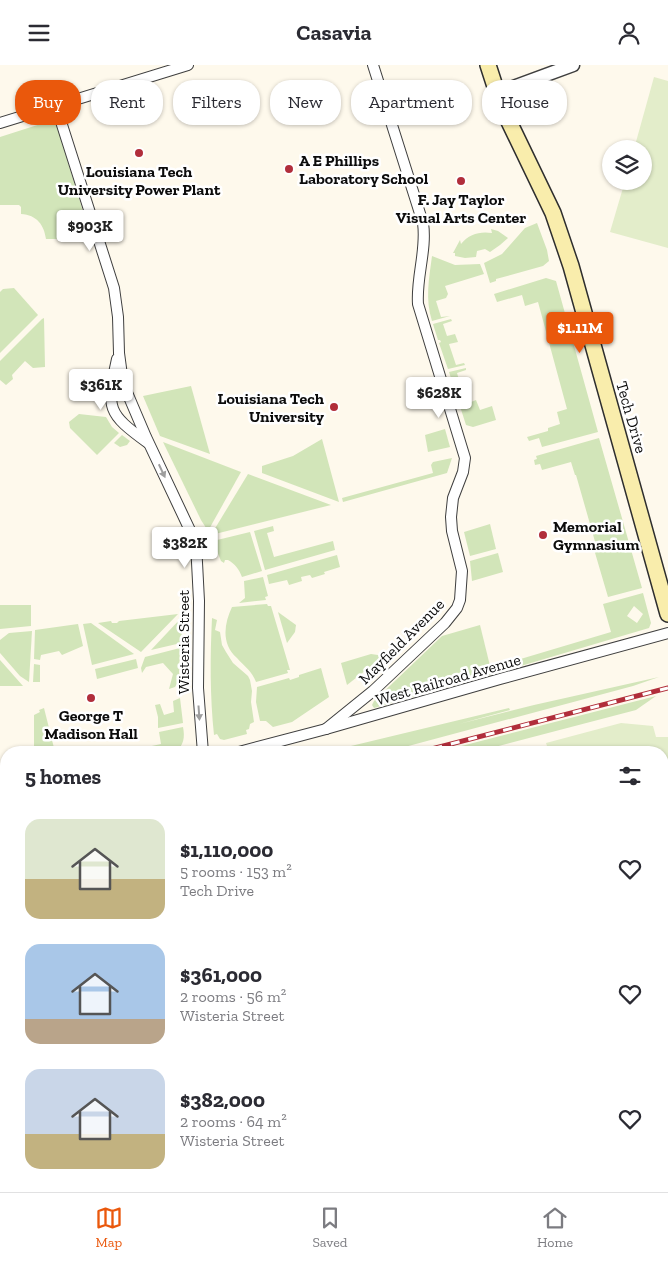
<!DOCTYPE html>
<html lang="en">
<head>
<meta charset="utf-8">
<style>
	body { margin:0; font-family:"Zilla Slab",serif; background:#f7f7f7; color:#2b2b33; height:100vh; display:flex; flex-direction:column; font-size:19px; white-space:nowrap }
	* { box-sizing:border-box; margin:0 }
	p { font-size:16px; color:#7c7c81 }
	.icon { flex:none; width:28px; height:28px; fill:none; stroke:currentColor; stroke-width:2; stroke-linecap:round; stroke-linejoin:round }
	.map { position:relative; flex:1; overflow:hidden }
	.side { position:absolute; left:0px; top:681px; width:669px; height:446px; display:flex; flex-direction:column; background:#fff; border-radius:20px 20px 0 0; box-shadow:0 1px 4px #0004 }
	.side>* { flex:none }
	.banner { position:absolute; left:15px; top:15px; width:639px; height:45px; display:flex; gap:10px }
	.buttons { position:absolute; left:602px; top:75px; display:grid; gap:10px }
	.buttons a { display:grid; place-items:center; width:50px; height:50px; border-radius:50%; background:#fff; box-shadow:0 1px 4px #0004; font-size:25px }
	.price { position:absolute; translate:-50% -42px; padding:0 11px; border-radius:5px; background:#fff; color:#222; font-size:16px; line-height:32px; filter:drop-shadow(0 1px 2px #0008) }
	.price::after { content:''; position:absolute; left:50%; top:30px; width:15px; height:11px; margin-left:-8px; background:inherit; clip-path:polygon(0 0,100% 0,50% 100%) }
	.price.current { background:#ea580c; color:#fff }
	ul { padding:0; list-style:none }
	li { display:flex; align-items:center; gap:15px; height:125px; padding:0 25px }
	li span { display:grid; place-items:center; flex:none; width:140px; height:100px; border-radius:15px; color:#555 }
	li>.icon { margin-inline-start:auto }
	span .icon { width:60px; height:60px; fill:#fffc; stroke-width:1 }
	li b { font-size:21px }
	h2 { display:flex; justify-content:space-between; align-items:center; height:60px; padding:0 25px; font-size:21px }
	.pill { padding:0 18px; border-radius:20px; background:#fff; box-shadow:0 1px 4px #0004; font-size:18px; line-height:45px }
	.pill.current { background:#ea580c; color:#fff }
	header { display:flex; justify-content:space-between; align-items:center; height:65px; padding:0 25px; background:#fff; font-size:22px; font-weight:700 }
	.menu { display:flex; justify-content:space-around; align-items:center; height:70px; border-top:1px solid #e1e1e2; background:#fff; font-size:14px; color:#7c7c81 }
	.menu a { display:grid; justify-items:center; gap:2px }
	.menu .current { color:#ea580c }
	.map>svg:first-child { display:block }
	.grass { fill:#d2e5b9; fill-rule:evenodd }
	.pitch { fill:#e3edca }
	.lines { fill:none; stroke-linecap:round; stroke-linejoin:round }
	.minor-casing { stroke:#3f3f3f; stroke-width:12 }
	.tertiary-casing { stroke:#3f3f3f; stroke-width:15 }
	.secondary-casing { stroke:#2e2e2e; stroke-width:18 }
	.minor { stroke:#fff; stroke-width:10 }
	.tertiary { stroke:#fff; stroke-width:12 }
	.secondary { stroke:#f9edac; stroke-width:15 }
	.rail-casing { stroke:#b12e3b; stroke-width:5 }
	.rail { stroke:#fff; stroke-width:3; stroke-dasharray:9; stroke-linecap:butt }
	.oneway { fill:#9e9e9e }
	.poi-dot { fill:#b12e3b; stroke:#fff; stroke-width:2 }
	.labels { text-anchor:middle; stroke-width:5; stroke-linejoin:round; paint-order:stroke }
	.poi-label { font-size:16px; font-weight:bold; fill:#0c0c0c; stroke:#fff }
	.street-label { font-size:16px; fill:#0c0c0c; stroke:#fff }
</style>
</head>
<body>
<header><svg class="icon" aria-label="menu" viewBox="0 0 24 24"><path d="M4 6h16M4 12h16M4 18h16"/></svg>Casavia<svg class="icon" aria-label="person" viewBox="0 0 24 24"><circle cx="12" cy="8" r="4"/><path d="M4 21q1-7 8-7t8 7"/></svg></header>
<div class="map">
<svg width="668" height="1127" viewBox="0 0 668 1127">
	<rect width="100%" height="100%" fill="#fef9ec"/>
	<!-- grass -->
	<g class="grass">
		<path d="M53,55l3,3 33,108 -3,3 -5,2 -13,-1 -1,4h-21c-2,-14 -9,-24 -25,-25v-7l-2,-2h-19v-68z"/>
		<path d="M537,158l10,27 2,11 -6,5 -47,13v2l-6,2 -6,-20 18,-9 23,-26z"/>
		<path d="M491,164l7,2 10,7 -8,7 -10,7 -5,-3 -8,2 -1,6 -11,1 -10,-2v-3h-2l7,-13 1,4c8,-10 19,-13 31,-11z"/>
		<path d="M432,191l23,9 25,-1 4,10 -39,12 3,8 -2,4 -10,3 5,16 9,-1 -18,5c-7,-22 -3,-42 0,-65z"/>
		<path d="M546,213l10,3 42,151 -56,15 -3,-9 -10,3 -2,-4 21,-6v-3l12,-4 -3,-12 10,-3 -29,-107 -13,4 -3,-11 -25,7 -3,-8z"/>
		<path d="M14,223l24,27 -38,38v-61l3,-3z"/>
		<path d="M44,253l1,49 -12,1 -8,-7 -13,14 1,4 -7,6 -6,-5v-19l42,-42z"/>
		<path d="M451,254l1,2 -9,3 4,12 8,-2 3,8 -9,2 7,21 8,-2 1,2 -17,4 -9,-26 2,-1 -1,-2h-2l-5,-16z"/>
		<path d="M466,303v2l-9,3 9,31 10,-4 4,10 12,-4 4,14 -23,7 -7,-2 -17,-53z"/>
		<path d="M191,321l19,68 -50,-18 -17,-40z"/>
		<path d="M79,349l27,3 6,10 7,6 -22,22 -27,-27 -1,-6z"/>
		<path d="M445,364l5,18 -22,5 -3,-17z"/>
		<path d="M122,370l8,6 -3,4 -7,2 -6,-4z"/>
		<path d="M599,373l43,150 -34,9 -15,-51 3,-1 -20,-70h-1l-4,-13 -29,8 -2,-6 -5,1 -1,-5 3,-1 -1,-3z"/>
		<path d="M322,374l17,63 -77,-29v-7l31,-10z"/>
		<path d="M163,377l78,30 -33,59 -7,-11z"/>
		<path d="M452,393l-5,15 -104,29 -1,-4 91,-25 -2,-8 2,-3z"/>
		<path d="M248,409l83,31 -120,30z"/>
		<path d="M490,459l6,25 -26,7 -6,-24z"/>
		<path d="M273,461l1,5 -7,2 7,24 59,-16 2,9 -70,20 -11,-39z"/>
		<path d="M250,467l12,39 -20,6c-3,-8 -7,-13 -14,-17h-3l-1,3 -3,-2 -8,-20z"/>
		<path d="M498,488l5,19 -31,9 -2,-20z"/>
		<path d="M337,490l3,12 -16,5 1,2 -13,4 -2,-3 -9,2 1,4 -13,4 -2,-5 -18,4 -2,-9z"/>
		<path d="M263,512l5,19 -3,1 1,3 -27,3 6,-5 -1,-17z"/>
		<path d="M643,528l8,30 -2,5 -145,43 -1,-5 4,-3 104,-31 -8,-28zM634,541l9,8 -6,9 -10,-7z"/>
		<path d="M267,539l1,2h3l19,64h-3l1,3 -32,9c-4,-11 -11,-15 -19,-24 -16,-14 -13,-34 -5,-51z"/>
		<path d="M0,540h31v21l-31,3z"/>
		<path d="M278,547l18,13 -1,7 -8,11z"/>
		<path d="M178,549l-37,38 -43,-29 13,-2 1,2h5l2,-2z"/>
		<path d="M183,551l-2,27 -30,7z"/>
		<path d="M212,553l5,2 -2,10 5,2 2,13 4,7 7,11 15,13 2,4 2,11 -1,11 3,20 -4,2 -1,5 -3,1 1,4 -23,6 -4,-1 -3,-5 -3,1c-4,-39 -4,-77 -2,-117z"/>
		<path d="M91,558l43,31 -42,11 -9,-41z"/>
		<path d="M78,559l5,22 -21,9 -3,-4 -18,4 -1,5 -6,-1 1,-29z"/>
		<path d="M480,560l12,49 -118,34 -2,-3 2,-4 68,-65z"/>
		<path d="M32,566l-3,51 -9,-6 -20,-23v-13l9,-7z"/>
		<path d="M180,583l-1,32 -4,7 -6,2 4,-15 -10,-11 -17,4 -4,6 -1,-5 4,-11z"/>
		<path d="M371,589l7,1 2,4 -33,26 -6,-22z"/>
		<path d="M136,594l2,9 -41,11 -2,-10z"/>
		<path d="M0,595l23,26h-23z"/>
		<path d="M34,599l6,1v17h-7z"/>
		<path d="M321,603l8,29 -37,25 -19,5 -7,-6h-6l-4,-19 1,-15 32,-9 1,2 9,-3v-2z"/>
		<path d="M659,612l-26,9 -247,66h-60l183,-44 1,2 -51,14 75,-19z"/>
		<path d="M656,631l-20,14 -160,42h-38z"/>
		<path d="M180,633l3,25 -25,5v-11l-3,-12 5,-1 4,11 10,-3 -1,-11z"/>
		<path d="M44,643l11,44h-21v-37l6,-3 -1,-2z"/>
		<path d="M183,662c2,10 1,19 -8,25h-51l37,-8 -2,-12z"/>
		<path d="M6,767v20l-6,2v-21z"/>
		<path d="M6,799v36l-6,1v-35z"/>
		<path d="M0,1037l6,25v31l-6,2v-6l5,-2 -5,-17z"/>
	</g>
	<!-- pitch -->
	<g class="pitch">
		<path d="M654,12l14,4v167l-58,-16 15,-51h19v-32h-10z"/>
		<path d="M621,658l32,3 3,11h12v239h-6v-223l-113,-1 -3,-9z"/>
	</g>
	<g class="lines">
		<!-- minor casing -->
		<g class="minor-casing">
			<g id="minor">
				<path d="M56,41l58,182 4,29 1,36 4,30 23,54 50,106 3,58 -1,87 5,65"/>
				<path d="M0,58l188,-58"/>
				<path d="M117,294c-11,50 -10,54 31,84"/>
				<path d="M326,664l47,-38 72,-68 12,-15 3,-8 2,-29 -10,-40 -1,-14 2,-19 10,-26 2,-14 -47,-154c-2,-27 9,-54 5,-81l-50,-158"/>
				<path d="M235,688l91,-24 174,-50 168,-46"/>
				<path d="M0,749l6,-1"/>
				<path d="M0,985l6,-2"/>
				<path d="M73,1121l2,6"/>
				<path d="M458,1121l2,6"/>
			</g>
		</g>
		<!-- tertiary casing -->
		<g class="tertiary-casing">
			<path id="tertiary" d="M497,28l76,-28"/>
		</g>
		<!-- secondary casing -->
		<g class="secondary-casing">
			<g id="secondary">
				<path d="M488,0l13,40 52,108 18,53 97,348"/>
				<path d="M662,967l6,-1"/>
				<path d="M127,1127l30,-6"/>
			</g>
		</g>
		<!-- minor -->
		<use href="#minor" class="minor"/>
		<!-- tertiary -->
		<use href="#tertiary" class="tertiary"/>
		<!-- secondary -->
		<use href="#secondary" class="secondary"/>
		<!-- rail casing -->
		<g class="rail-casing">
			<g id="rail">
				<path d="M416,688l252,-65"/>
				<path d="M0,795l6,-1"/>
			</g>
		</g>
		<!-- rail -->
		<use href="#rail" class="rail"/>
	</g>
	<!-- one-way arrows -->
	<defs><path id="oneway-solid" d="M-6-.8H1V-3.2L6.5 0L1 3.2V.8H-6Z" transform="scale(1.25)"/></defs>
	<g class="oneway">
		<use href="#oneway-solid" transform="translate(162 406) rotate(65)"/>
		<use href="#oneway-solid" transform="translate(199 648) rotate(86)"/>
	</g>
	<!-- markers -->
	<g class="poi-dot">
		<circle cx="139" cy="88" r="5"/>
		<circle cx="289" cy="104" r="5"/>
		<circle cx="461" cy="116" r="5"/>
		<circle cx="334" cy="342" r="5"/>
		<circle cx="543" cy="470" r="5"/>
		<circle cx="91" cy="633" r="5"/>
	</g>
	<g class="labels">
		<!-- poi labels -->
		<g class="poi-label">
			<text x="299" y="101" text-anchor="start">A E Phillips<tspan x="299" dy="18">Laboratory School</tspan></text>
			<text x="139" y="112">Louisiana Tech<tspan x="139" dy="18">University Power Plant</tspan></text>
			<text x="461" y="140">F. Jay Taylor<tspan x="461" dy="18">Visual Arts Center</tspan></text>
			<text x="324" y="339" text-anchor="end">Louisiana Tech<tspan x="324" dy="18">University</tspan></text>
			<text x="553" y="467" text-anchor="start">Memorial<tspan x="553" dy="18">Gymnasium</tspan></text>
			<text x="91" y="656">George T<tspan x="91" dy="18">Madison Hall</tspan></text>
		</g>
		<!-- street labels -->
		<g class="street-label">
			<text transform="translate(632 352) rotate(74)" y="6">Tech Drive</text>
			<text transform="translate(401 576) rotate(-45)" y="6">Mayfield Avenue</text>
			<text transform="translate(183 577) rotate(-90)" y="6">Wisteria Street</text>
			<text transform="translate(448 614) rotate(-16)" y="6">West Railroad Avenue</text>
		</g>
	</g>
</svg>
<div class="buttons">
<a><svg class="icon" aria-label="layers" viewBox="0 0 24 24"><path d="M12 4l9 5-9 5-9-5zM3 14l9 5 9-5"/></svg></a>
</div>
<b class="price" style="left:90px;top:187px">$903K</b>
<b class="price current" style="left:580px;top:289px">$1.11M</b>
<b class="price" style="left:101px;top:346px">$361K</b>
<b class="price" style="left:439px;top:354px">$628K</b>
<b class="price" style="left:185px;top:504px">$382K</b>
<div class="banner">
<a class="pill current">Buy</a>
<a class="pill">Rent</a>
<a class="pill">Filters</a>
<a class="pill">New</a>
<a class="pill">Apartment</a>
<a class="pill">House</a>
</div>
<section class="side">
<h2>5 homes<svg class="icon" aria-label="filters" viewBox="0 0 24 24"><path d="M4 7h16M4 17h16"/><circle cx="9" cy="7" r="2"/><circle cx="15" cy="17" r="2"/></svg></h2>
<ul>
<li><span style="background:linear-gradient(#dfe7d0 60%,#c2b280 0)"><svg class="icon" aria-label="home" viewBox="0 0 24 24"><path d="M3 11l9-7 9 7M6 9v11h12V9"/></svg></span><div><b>$1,110,000</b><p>5 rooms · 153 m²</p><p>Tech Drive</p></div><svg class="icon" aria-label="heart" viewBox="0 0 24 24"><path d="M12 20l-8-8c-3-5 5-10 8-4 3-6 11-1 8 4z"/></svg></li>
<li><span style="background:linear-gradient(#a9c7e8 75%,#b9a48a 0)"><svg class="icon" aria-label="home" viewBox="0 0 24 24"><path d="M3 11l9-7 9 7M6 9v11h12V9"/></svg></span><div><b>$361,000</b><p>2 rooms · 56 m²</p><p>Wisteria Street</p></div><svg class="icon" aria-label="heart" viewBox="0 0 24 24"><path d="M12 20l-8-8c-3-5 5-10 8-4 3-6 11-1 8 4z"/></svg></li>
<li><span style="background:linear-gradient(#c9d6e8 65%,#c2b280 0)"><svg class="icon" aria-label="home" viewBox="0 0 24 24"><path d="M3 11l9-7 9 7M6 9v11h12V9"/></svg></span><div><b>$382,000</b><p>2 rooms · 64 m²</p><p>Wisteria Street</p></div><svg class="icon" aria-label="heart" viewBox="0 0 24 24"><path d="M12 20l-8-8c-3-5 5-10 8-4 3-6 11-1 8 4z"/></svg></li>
</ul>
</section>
</div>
<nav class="menu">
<a class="current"><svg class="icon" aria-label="map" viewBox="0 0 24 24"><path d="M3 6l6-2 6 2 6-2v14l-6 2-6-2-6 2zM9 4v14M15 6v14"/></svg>Map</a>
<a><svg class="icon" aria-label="saved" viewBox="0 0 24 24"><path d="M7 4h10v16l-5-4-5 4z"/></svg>Saved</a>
<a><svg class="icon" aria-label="home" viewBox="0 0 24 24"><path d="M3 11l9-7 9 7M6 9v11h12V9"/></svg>Home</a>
</nav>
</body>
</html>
